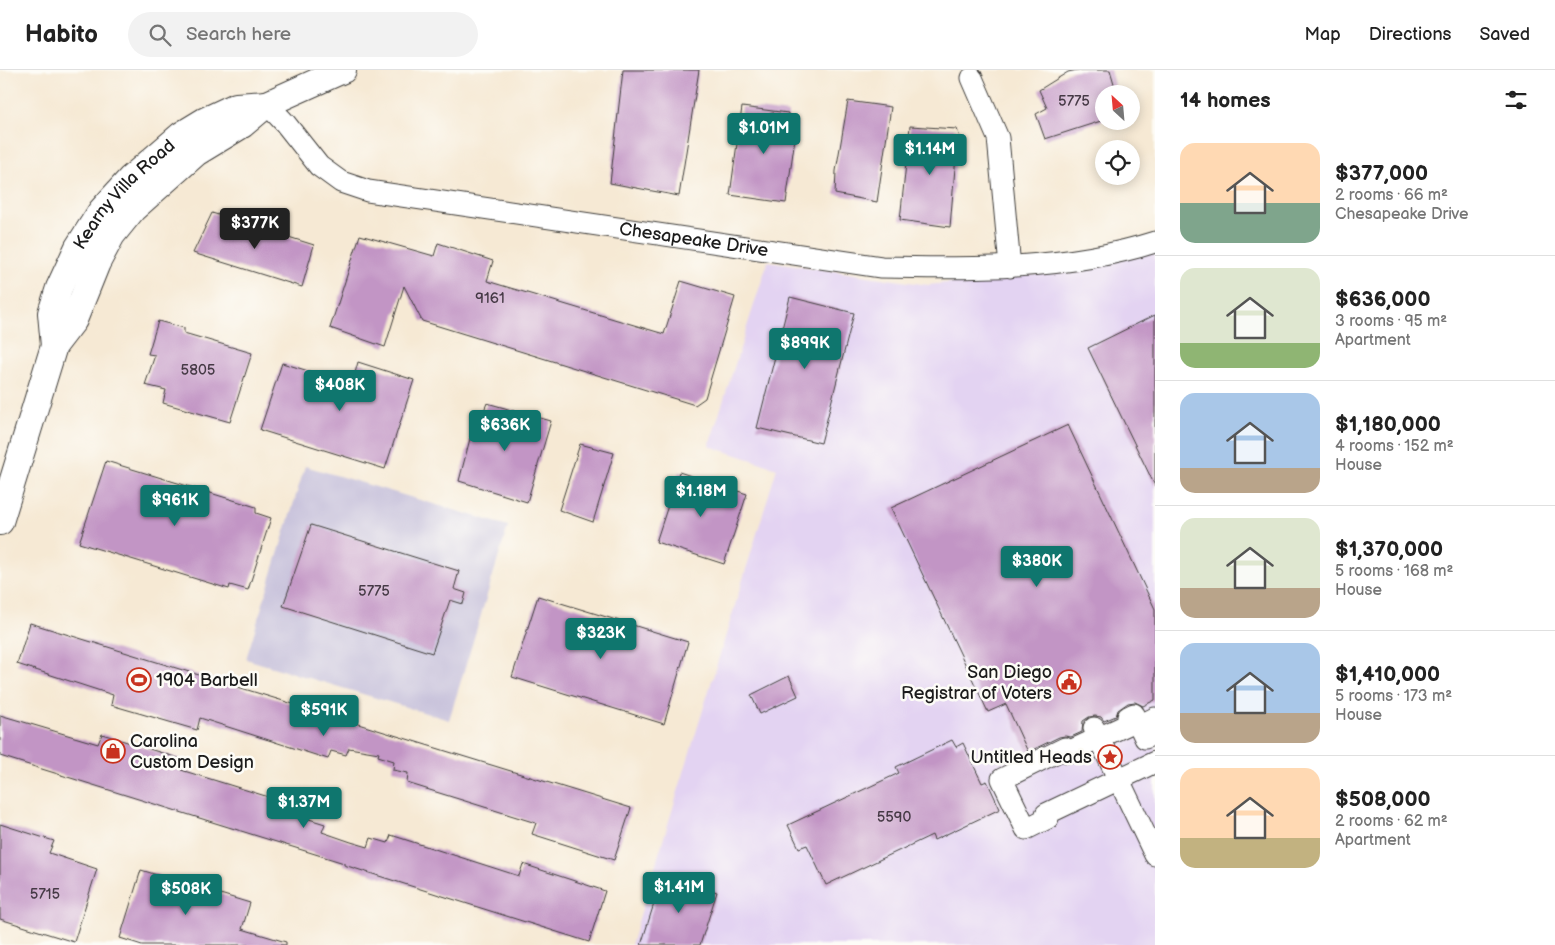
<!DOCTYPE html>
<html lang="en">
<head>
<meta charset="utf-8">
<style>
	body { margin:0; font-family:"Balsamiq Sans",sans-serif; background:#f2f2f2; color:#222; height:100vh; display:flex; flex-direction:column; font-size:19px; white-space:nowrap }
	* { box-sizing:border-box; margin:0 }
	p { font-size:16px; color:#767676 }
	.icon { flex:none; width:28px; height:28px; fill:none; stroke:currentColor; stroke-width:2; stroke-linecap:round; stroke-linejoin:round }
	.map { position:relative; flex:1; overflow:hidden }
	.details { display:flex; flex-direction:column; background:#fff; width:400px }
	.details>* { flex:none }
	.needle { width:32px; rotate:334deg }
	.tools { position:absolute; left:1095px; top:15px; display:grid; gap:10px }
	.tools a { display:grid; place-items:center; width:45px; height:45px; border-radius:50%; background:#fff; box-shadow:0 2px 12px #0003; font-size:25px }
	.price { position:absolute; translate:-50% -42px; padding:0 11px; border-radius:5px; background:#0f766e; color:#fff; font-size:16px; line-height:32px; filter:drop-shadow(0 1px 2px #0008) }
	.price::after { content:''; position:absolute; left:50%; top:30px; width:15px; height:11px; margin-left:-8px; background:inherit; clip-path:polygon(0 0,100% 0,50% 100%) }
	.price.on { background:#222; color:#fff }
	ul { padding:0; list-style:none }
	li { display:flex; align-items:center; gap:15px; height:125px; padding:0 25px }
	li+li { border-top:1px solid #e0e0e0 }
	li span { display:grid; place-items:center; flex:none; width:140px; height:100px; border-radius:15px; color:#555 }
	li>.icon { margin-inline-start:auto }
	span .icon { width:60px; height:60px; fill:#fffc; stroke-width:1 }
	li b { font-size:21px }
	h2 { display:flex; justify-content:space-between; align-items:center; height:60px; padding:0 25px; font-size:21px }
	header { display:flex; align-items:center; gap:30px; box-sizing:border-box; height:70px; padding:0 25px; background:#fff; border-bottom:1px solid #e0e0e0 }
	header strong { font-size:24px }
	nav { display:flex; gap:28px; margin-inline-start:auto; font-size:18px }
	.search { width:350px; height:45px; background:#f2f2f2; display:flex; align-items:center; gap:12px; box-sizing:border-box; padding:0 18px; border-radius:28px; color:#767676; font-size:19px }
	main { display:flex; flex:1; min-height:0 }
	.map>svg:first-child { display:block }
	.built { fill:#e3d3f2 }
	.industrial { fill:#c6c0da }
	.building { fill:#c295c5 }
	.lines { fill:none; stroke-linecap:round; stroke-linejoin:round }
	.minor-casing { stroke:#3d3b38; stroke-width:23 }
	.major-casing { stroke:#3d3b38; stroke-width:28 }
	.minor { stroke:#fff; stroke-width:21 }
	.major { stroke:#fff; stroke-width:26 }
	.labels { text-anchor:middle; stroke-width:5; stroke-linejoin:round; paint-order:stroke }
	.number-label { font-size:15px; fill:#463a46 }
	.street-label { font-size:18px; fill:#1c1c1c; stroke:#fdfcf7 }
	.poi-label { font-size:18px; fill:#1c1c1c; stroke:#fdfcf7; text-anchor:end }
</style>
</head>
<body>
<header>
<strong>Habito</strong>
<div class="search"><svg class="icon" aria-label="search" viewBox="0 0 24 24"><circle cx="10" cy="10" r="6"/><path d="M15 15l6 6"/></svg>Search here</div>
<nav><a>Map</a><a>Directions</a><a>Saved</a></nav>
</header>
<main>
<div class="map">
<svg width="1155" height="875" viewBox="0 0 1155 875">
	<rect width="100%" height="100%" fill="#fdfcf7"/>
	<filter id="ink" filterUnits="userSpaceOnUse"><feTurbulence type="fractalNoise" baseFrequency=".02" numOctaves="2"/><feDisplacementMap in="SourceGraphic" scale="10" xChannelSelector="R" yChannelSelector="G"/><feConvolveMatrix kernelMatrix="1 2 1 2 8 2 1 2 1" color-interpolation-filters="sRGB"/></filter>
	<filter id="wash" filterUnits="userSpaceOnUse"><feTurbulence type="fractalNoise" baseFrequency=".0096" numOctaves="4" result="noise"/><feDisplacementMap in="SourceGraphic" scale="20" xChannelSelector="R" yChannelSelector="G"/><feGaussianBlur stdDeviation="1.12" result="paint"/><feColorMatrix in="noise" values="0 0 0 0 0 0 0 0 0 0 0 0 0 0 0 0 0 1.4 0 .05"/><feComposite in="paint" operator="in"/></filter>
	<g filter="url(#wash)">
		<rect width="100%" height="100%" fill="#f6e9d4"/>
		<!-- built -->
		<path class="built" d="M1155,177v698h-524l146,-477 -68,-22 59,-185 160,24 165,-17z"/>
		<!-- industrial -->
		<path class="industrial" d="M305,396l203,60 -59,194 -203,-61z"/>
		<g id="blocks">
			<!-- building -->
			<g class="building">
				<path d="M623,0h76l-20,126 -69,-13z"/>
				<path d="M1077,0h33l7,24h-13v26l-59,19 -9,-25 11,-6 -8,-18 29,-18z"/>
				<path d="M848,31l43,6 -14,95 -42,-8 1,-23z"/>
				<path d="M742,37l46,6v8l9,2 -11,80 -56,-8z"/>
				<path d="M910,56l47,3 5,14 -5,1 -7,83 -50,-7z"/>
				<path d="M212,143l102,32 -12,42 -109,-34z"/>
				<path d="M360,165l74,21 4,-13 55,18 -6,20 177,53 17,-53 54,16 -30,101 -10,7 -273,-84 -18,-35 -19,61 -55,-19z"/>
				<path d="M790,227l64,16 -33,130 -64,-15z"/>
				<path d="M1155,245v171l-67,-138z"/>
				<path d="M158,251l26,7v5l68,20 -22,69 -67,-19 3,-13 -21,-5 10,-30 -7,-1z"/>
				<path d="M358,292l56,18 -29,89 -125,-39 22,-67 70,21z"/>
				<path d="M487,333l64,18 -24,81 -68,-21 18,-69 6,1z"/>
				<path d="M1068,355l87,184v91l-12,6 -8,-4 -7,1 -10,7 -2,6 -12,5 -3,-4 -6,-1 -6,1 -6,4 -1,11 -11,5 -6,-1 -6,1 -31,15 -22,-48 -18,8 -97,-204z"/>
				<path d="M580,374l34,9 -21,69 -34,-12z"/>
				<path d="M106,391l150,46v6l15,5 -23,72 -18,-5 -1,4 -150,-46z"/>
				<path d="M679,402l68,22 -23,70 -68,-22z"/>
				<path d="M311,455l148,46 -5,18 12,4 -3,11 -13,-4 -18,53 -149,-47z"/>
				<path d="M538,526l150,46 -24,82 -152,-47z"/>
				<path d="M30,553l601,185 -17,52 -82,-26 4,-11 -129,-40 1,-10 -15,-3 1,-9 -16,-5 1,-3 -30,-5 -3,7 -15,-4 -3,8 -128,-41 -3,12 -86,-25 2,-10 -96,-31z"/>
				<path d="M789,606l9,20 -38,18 -9,-19z"/>
				<path d="M0,645l98,29 4,-10 82,26 -3,10 130,40 -2,9 16,5 -3,8 29,10 17,5 3,-9 17,5 3,-8 128,41 4,-12 82,27 -16,51 -245,-77v-2l-344,-107z"/>
				<path d="M952,670l4,7 7,-4 19,40 5,-2 13,28 -66,31 -2,-5 -106,50 -19,-40 -8,3 -11,-23 111,-52 -3,-6z"/>
				<path d="M0,754l54,17 -5,12 48,16 -23,73 -74,-23z"/>
				<path d="M141,800l109,33 -8,26 44,13v3h-144l-22,-7z"/>
				<path d="M663,805l54,17 -17,53h-59z"/>
			</g>
		</g>
	</g>
	<g filter="url(#ink)">
		<use href="#blocks" fill-opacity="0" stroke="#3d3b38" stroke-width="1"/>
		<g class="lines">
			<!-- minor casing -->
			<g class="minor-casing">
				<g id="minor">
					<path d="M972,8l26,60 12,129"/>
					<path id="s1" d="M267,34l18,19 34,43 22,16 27,9 513,76c91,2 186,3 274,-25"/>
					<path d="M1155,648l-10,5 6,12 -6,3 -11,-24 -6,3 3,6 -63,29 -3,-4 -63,31 24,50 22,-11 -2,-4 109,-52"/>
					<path d="M1094,658l61,127"/>
				</g>
			</g>
			<!-- major casing -->
			<g class="major-casing">
				<g id="major">
					<path id="s2" d="M54,276l-3,-33 8,-25 19,-41 23,-36 30,-33 50,-43 23,-14 32,-15 31,-2"/>
					<path d="M0,452l54,-176 20,-26 23,-57 15,-28 21,-26 63,-56 46,-28 25,-21 76,-34"/>
				</g>
			</g>
			<!-- minor -->
			<use href="#minor" class="minor"/>
			<!-- major -->
			<use href="#major" class="major"/>
		</g>
	</g>
	<!-- icons -->
	<defs>
		<g id="stadium-ring" transform="scale(1.25)"><circle r="9.5" fill="#fdfcf7" stroke="#c8321e" stroke-width="1.5"/><path d="M0-5a6.5 5 0 1 0 0 10a6.5 5 0 1 0 0-10ZM-3.5-1.8h7v3.6h-7Z" fill="#c8321e"/></g>
		<g id="civic-ring" transform="scale(1.25)"><circle r="9.5" fill="#fdfcf7" stroke="#c8321e" stroke-width="1.5"/><path d="M-.6-6.5H3V-4.5H.6V-3L4-1V1h2V6H-6V1h2V-1L-.6-3ZM-1.2 2.5V6h2.4V2.5Z" fill="#c8321e"/></g>
		<g id="shop-ring" transform="scale(1.25)"><circle r="9.5" fill="#fdfcf7" stroke="#c8321e" stroke-width="1.5"/><path d="M-5-2.5h2.3a2.7 3.5 0 0 1 5.4 0H5L5.5 6h-11ZM-1.5-2.5h3a1.5 2.3 0 0 0-3 0Z" fill="#c8321e"/></g>
		<g id="sight-ring" transform="scale(1.25)"><circle r="9.5" fill="#fdfcf7" stroke="#c8321e" stroke-width="1.5"/><path d="M0-6L1.8-2.2L6-1.7L2.9 1.2L3.7 5.4L0 3.3L-3.7 5.4L-2.9 1.2L-6-1.7L-1.8-2.2Z" fill="#c8321e"/></g>
	</defs>
	<g fill-rule="evenodd">
		<use href="#stadium-ring" x="139" y="610"/>
		<use href="#civic-ring" x="1069" y="612"/>
		<use href="#shop-ring" x="113" y="681"/>
		<use href="#sight-ring" x="1110" y="687"/>
	</g>
	<g class="labels">
		<!-- number labels -->
		<g class="number-label">
			<text x="1074" y="36">5775</text>
			<text x="490" y="233">9161</text>
			<text x="198" y="305">5805</text>
			<text x="374" y="526">5775</text>
			<text x="894" y="752">5590</text>
			<text x="45" y="829">5715</text>
		</g>
		<!-- street labels -->
		<g class="street-label">
			<text dy="6" stroke="none"><textPath href="#s2" startOffset="175">Kearny Villa Road</textPath></text>
			<text dy="6" stroke="none"><textPath href="#s1" startOffset="466">Chesapeake Drive</textPath></text>
		</g>
		<!-- poi labels -->
		<g class="poi-label">
			<text x="1052" y="608">San Diego<tspan x="1052" dy="21">Registrar of Voters</tspan></text>
			<text x="156" y="616" text-anchor="start">1904 Barbell</text>
			<text x="130" y="677" text-anchor="start">Carolina<tspan x="130" dy="21">Custom Design</tspan></text>
			<text x="1092" y="693">Untitled Heads</text>
		</g>
	</g>
</svg>
<div class="tools">
<a><svg class="needle" viewBox="-14 -14 28 28"><path d="M0-13l5 13h-10z" fill="#e53935"/><path d="M0 13l5-13h-10z" fill="#767676"/></svg></a>
<a><svg class="icon" aria-label="locate" viewBox="0 0 24 24"><circle cx="12" cy="12" r="6"/><path d="M12 2v4M12 18v4M2 12h4M18 12h4"/></svg></a>
</div>
<b class="price" style="left:764px;top:85px">$1.01M</b>
<b class="price" style="left:930px;top:106px">$1.14M</b>
<b class="price on" style="left:255px;top:180px">$377K</b>
<b class="price" style="left:805px;top:300px">$899K</b>
<b class="price" style="left:340px;top:342px">$408K</b>
<b class="price" style="left:505px;top:382px">$636K</b>
<b class="price" style="left:701px;top:448px">$1.18M</b>
<b class="price" style="left:175px;top:457px">$961K</b>
<b class="price" style="left:1037px;top:518px">$380K</b>
<b class="price" style="left:601px;top:590px">$323K</b>
<b class="price" style="left:324px;top:667px">$591K</b>
<b class="price" style="left:304px;top:759px">$1.37M</b>
<b class="price" style="left:679px;top:844px">$1.41M</b>
<b class="price" style="left:186px;top:846px">$508K</b>
</div>
<section class="details">
<h2>14 homes<svg class="icon" aria-label="filters" viewBox="0 0 24 24"><path d="M4 7h16M4 17h16"/><circle cx="9" cy="7" r="2"/><circle cx="15" cy="17" r="2"/></svg></h2>
<ul>
<li><span style="background:linear-gradient(#ffd9b3 60%,#7fa58c 0)"><svg class="icon" aria-label="home" viewBox="0 0 24 24"><path d="M3 11l9-7 9 7M6 9v11h12V9"/></svg></span><div><b>$377,000</b><p>2 rooms · 66 m²</p><p>Chesapeake Drive</p></div></li>
<li><span style="background:linear-gradient(#dfe7d0 75%,#8fb573 0)"><svg class="icon" aria-label="home" viewBox="0 0 24 24"><path d="M3 11l9-7 9 7M6 9v11h12V9"/></svg></span><div><b>$636,000</b><p>3 rooms · 95 m²</p><p>Apartment</p></div></li>
<li><span style="background:linear-gradient(#a9c7e8 75%,#b9a48a 0)"><svg class="icon" aria-label="home" viewBox="0 0 24 24"><path d="M3 11l9-7 9 7M6 9v11h12V9"/></svg></span><div><b>$1,180,000</b><p>4 rooms · 152 m²</p><p>House</p></div></li>
<li><span style="background:linear-gradient(#dfe7d0 70%,#b9a48a 0)"><svg class="icon" aria-label="home" viewBox="0 0 24 24"><path d="M3 11l9-7 9 7M6 9v11h12V9"/></svg></span><div><b>$1,370,000</b><p>5 rooms · 168 m²</p><p>House</p></div></li>
<li><span style="background:linear-gradient(#a9c7e8 70%,#b9a48a 0)"><svg class="icon" aria-label="home" viewBox="0 0 24 24"><path d="M3 11l9-7 9 7M6 9v11h12V9"/></svg></span><div><b>$1,410,000</b><p>5 rooms · 173 m²</p><p>House</p></div></li>
<li><span style="background:linear-gradient(#ffd9b3 70%,#c2b280 0)"><svg class="icon" aria-label="home" viewBox="0 0 24 24"><path d="M3 11l9-7 9 7M6 9v11h12V9"/></svg></span><div><b>$508,000</b><p>2 rooms · 62 m²</p><p>Apartment</p></div></li>
</ul>
</section>
</main>
</body>
</html>
